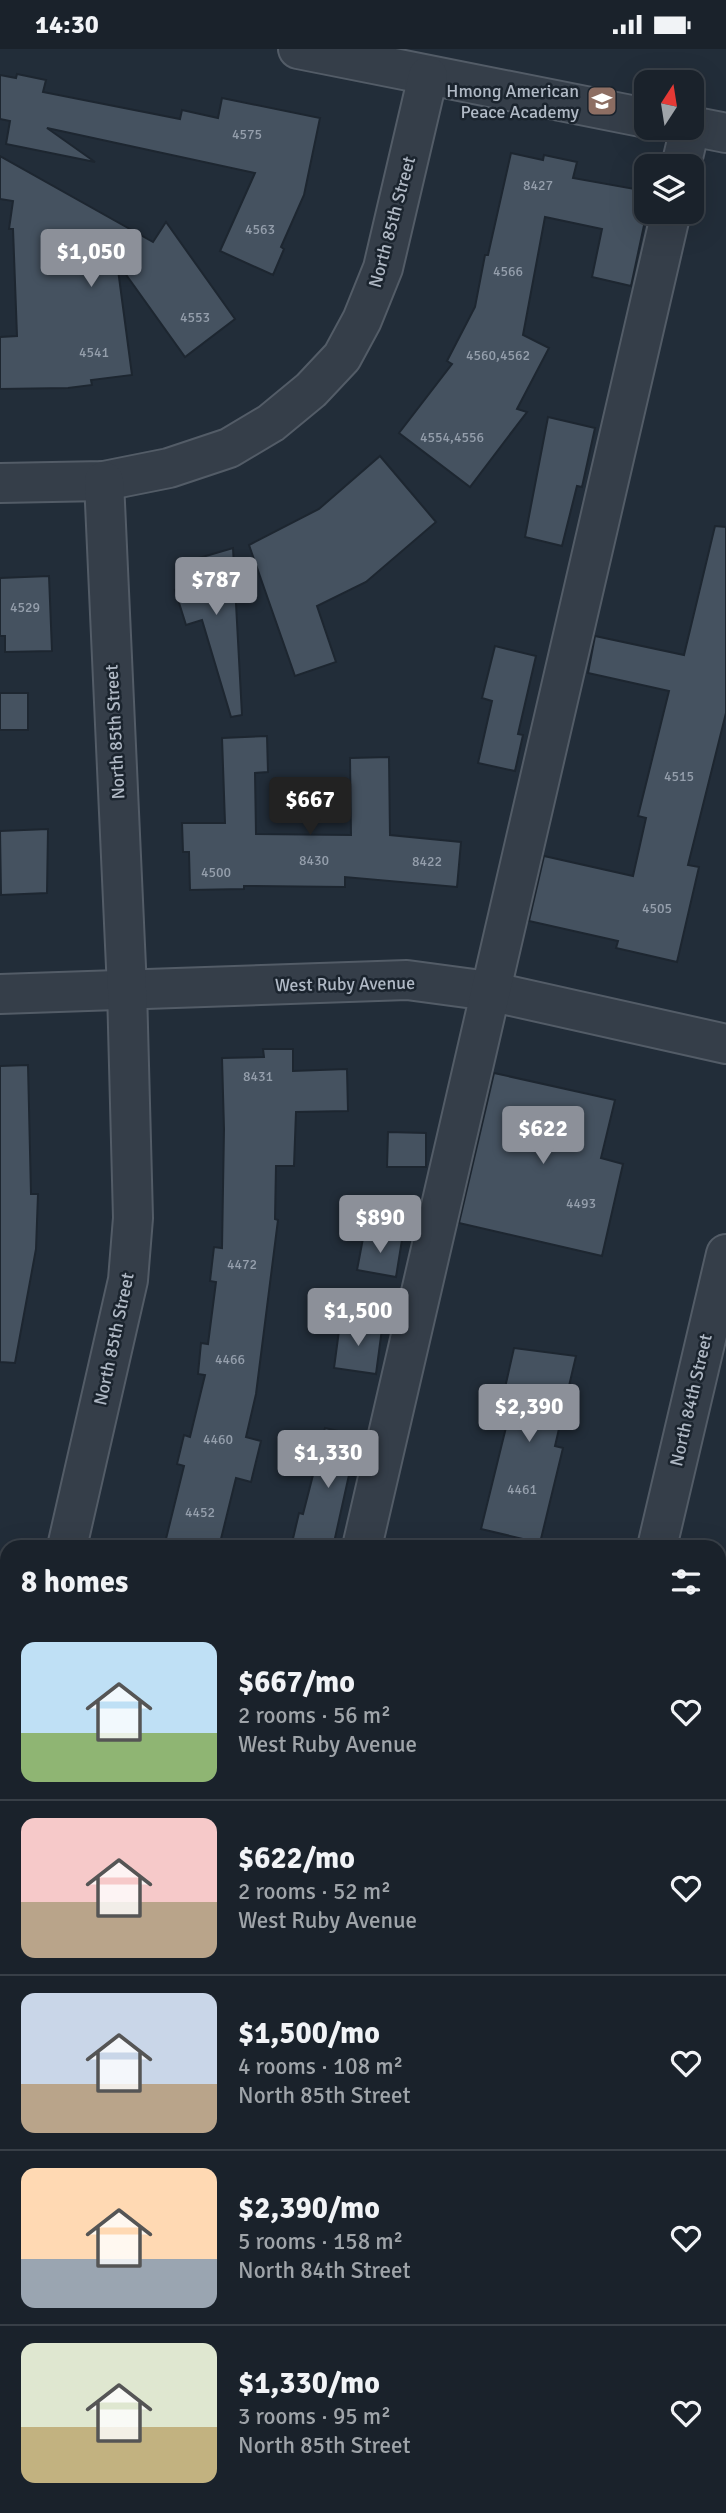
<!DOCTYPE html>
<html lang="en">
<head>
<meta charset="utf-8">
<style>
	body { margin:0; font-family:Signika,sans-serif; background:#272f37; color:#f1f3f6; height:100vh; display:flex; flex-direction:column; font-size:26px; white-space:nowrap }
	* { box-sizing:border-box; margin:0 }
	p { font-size:23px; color:#9fa4a9 }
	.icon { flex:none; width:38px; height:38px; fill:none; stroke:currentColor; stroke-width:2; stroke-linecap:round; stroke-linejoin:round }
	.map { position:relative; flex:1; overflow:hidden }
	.sheet { position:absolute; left:0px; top:1491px; width:726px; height:973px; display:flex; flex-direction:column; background:#1a222b; border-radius:21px 21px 0 0; box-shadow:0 7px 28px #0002,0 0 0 2px #383f47 }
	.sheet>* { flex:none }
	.needle { width:46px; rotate:12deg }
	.controls { position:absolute; left:634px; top:21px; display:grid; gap:14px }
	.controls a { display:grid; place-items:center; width:70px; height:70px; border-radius:14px; background:#1a222b; box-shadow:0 7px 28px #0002,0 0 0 2px #383f47; font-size:35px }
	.price { position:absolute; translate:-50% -60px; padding:0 16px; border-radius:7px; background:#8c9099; color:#fff; font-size:23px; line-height:46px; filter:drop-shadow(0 2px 4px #0008) }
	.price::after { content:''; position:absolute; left:50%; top:42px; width:21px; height:16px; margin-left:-10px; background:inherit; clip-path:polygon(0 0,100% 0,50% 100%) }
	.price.on { background:#222; color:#fff }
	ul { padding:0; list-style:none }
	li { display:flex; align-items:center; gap:21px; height:175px; padding:0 21px }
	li+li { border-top:2px solid #383f47 }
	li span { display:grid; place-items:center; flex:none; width:196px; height:140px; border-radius:14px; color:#555 }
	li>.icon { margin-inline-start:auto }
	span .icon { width:84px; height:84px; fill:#fffc; stroke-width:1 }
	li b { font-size:30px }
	h2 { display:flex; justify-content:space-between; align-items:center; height:84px; padding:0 21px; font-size:30px }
	.status { display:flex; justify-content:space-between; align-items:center; height:49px; padding:0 35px; background:#1a222b; direction:ltr }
	.status svg { height:19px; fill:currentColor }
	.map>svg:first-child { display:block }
	.green { fill:#253a3b }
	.building { fill:#455260; stroke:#1d2630; stroke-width:2 }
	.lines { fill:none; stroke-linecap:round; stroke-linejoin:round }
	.minor-casing { stroke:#535c67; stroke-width:42 }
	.minor { stroke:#353e49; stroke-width:38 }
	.labels { text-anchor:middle; stroke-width:5; stroke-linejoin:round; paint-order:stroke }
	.number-label { font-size:14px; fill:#959fac }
	.poi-label { font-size:18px; fill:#b0b9c5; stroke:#1b242e; text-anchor:end }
	.street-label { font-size:18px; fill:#b0b9c5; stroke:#1b242e }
</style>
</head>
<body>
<div class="status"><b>14:30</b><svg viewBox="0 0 49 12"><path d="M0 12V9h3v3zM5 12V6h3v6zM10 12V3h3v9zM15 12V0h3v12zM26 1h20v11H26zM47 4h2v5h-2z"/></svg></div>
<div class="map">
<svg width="726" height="2464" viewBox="0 0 726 2464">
	<rect width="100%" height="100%" fill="#222d39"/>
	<!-- green -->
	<path class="green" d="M0,2218l7,2v237h389l-1,7h-395z"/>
	<!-- building -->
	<g class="building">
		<path d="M17,25l29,6 -3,12 137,27 2,-9 36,8 4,-20 98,20 -16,77 -23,52 3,2 -11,26 -53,-24 35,-78 -208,-45 48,34 -89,-18 4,-23 -10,-2v-44l16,3z"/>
		<path d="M511,104l32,7 1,-5 33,7 -4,16 73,13v25l-15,70 -39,-9 10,-48 -57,-12 -22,118 26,13 -32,61 10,3 -57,75 -71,-54 53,-69 -5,-3 28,-54 10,-52h3z"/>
		<path d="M0,107l153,86 13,-20 69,97 -50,38 -68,-95 15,113 -41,5 1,5 -24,3 -68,1v-52l17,-1 -4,-107h-4l4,-28 -13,-2z"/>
		<path d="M548,368l47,11 -13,59 -5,-1 -15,60 -37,-9z"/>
		<path d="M380,407l56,66 -70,60 -49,24 19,56 -41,14 -46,-131 70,-36z"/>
		<path d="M715,477l11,1v186l-38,152 11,2 -22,95 -61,-14 2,-7 -89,-20 15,-65 89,20 13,-58 -8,-2 31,-125 -81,-18 7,-37 89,19z"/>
		<path d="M233,499l9,167 -11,2 -29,-97 -16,5 -11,-35 14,-4 -7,-23z"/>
		<path d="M49,527l3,75 -47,1v-16h-5v-58z"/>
		<path d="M495,597l41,10 -18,78 5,1 -8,36 -37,-8 14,-62 -10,-3z"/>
		<rect x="0" y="644" width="28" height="37"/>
		<path d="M267,687l1,36 -13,1 1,61 95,1 -1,-77 39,-1 1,78 71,7 -4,45 -112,-10v10l-101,-1v3l-54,1 -1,-38h-6l-1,-29h43l-3,-85z"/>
		<path d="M48,780l-1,64 -46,2 -1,-64z"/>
		<path d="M263,1000h30v22l54,-2 1,42 -52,1 -2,54h-18l-1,53 3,1 -22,174 -10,43 15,4 -10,41 -15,-4 -17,69h-55l20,-81 -7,-2 7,-29 6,2 15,-62 -7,-1 3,-31 7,1 8,-62 -6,-1 4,-34 8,1 2,-119 -2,-71 42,-1z"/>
		<path d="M28,1016l3,129h7l-2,55 -21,114 -15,-1v-296z"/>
		<path d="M494,1024l121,27 -14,58 22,6 -21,92 -143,-33z"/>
		<path d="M388,1083l38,1v34h-39z"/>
		<path d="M364,1184l38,7 -6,37 -39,-7z"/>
		<path d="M340,1274l42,6 -6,45 -42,-6z"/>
		<path d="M514,1299l62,8 -21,90 8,2 -23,95 -59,-14 31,-126 -10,-2z"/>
		<path d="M325,1379l39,9 -10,39 -5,-1 -16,72h-42l8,-34 4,1z"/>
	</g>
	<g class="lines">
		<!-- minor casing -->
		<g class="minor-casing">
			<g id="minor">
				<path d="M298,0l348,69"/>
				<path d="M691,77l35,7"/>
				<path d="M681,117l9,-38"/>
				<path d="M0,434l104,-2 65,-13 60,-20 42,-25 40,-33 31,-33 20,-37 21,-52 45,-192"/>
				<path d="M0,945l407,-14 82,11 237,53"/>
				<path d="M67,1498l61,-267 5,-62 -6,-229 -23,-508"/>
				<path d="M362,1498l309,-1335"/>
				<path d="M657,1498l69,-293"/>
				<path d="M0,1613l7,2"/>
				<path d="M0,1792l7,-31"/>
				<path d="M0,1882l7,2"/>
				<path d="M719,2024l7,1"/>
				<path d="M0,2179l7,1"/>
				<path d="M719,2321l7,1"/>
				<path d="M432,2464l1,-7"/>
			</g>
		</g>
		<!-- minor -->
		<use href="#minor" class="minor"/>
	</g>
	<!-- icons -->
	<defs>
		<g id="school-square" transform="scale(1.575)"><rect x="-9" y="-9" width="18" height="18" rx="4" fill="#8d6e63" stroke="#1b242e"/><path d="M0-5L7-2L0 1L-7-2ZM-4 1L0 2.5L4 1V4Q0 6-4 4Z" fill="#fff"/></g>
	</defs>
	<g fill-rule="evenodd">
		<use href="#school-square" x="602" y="52"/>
	</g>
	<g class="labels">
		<!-- number labels -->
		<g class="number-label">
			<text x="247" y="90">4575</text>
			<text x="538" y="141">8427</text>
			<text x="260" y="185">4563</text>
			<text x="508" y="227">4566</text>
			<text x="195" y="273">4553</text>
			<text x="94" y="308">4541</text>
			<text x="498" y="311">4560,4562</text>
			<text x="452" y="393">4554,4556</text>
			<text x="25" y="563">4529</text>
			<text x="679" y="732">4515</text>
			<text x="314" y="816">8430</text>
			<text x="427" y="817">8422</text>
			<text x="216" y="828">4500</text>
			<text x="657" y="864">4505</text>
			<text x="258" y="1032">8431</text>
			<text x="581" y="1159">4493</text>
			<text x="242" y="1220">4472</text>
			<text x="230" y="1315">4466</text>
			<text x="218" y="1395">4460</text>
			<text x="522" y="1445">4461</text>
			<text x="200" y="1468">4452</text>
		</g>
		<!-- poi labels -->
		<g class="poi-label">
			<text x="579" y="48">Hmong American<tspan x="579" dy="21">Peace Academy</tspan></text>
		</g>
		<!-- street labels -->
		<g class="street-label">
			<text transform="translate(392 173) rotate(-75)" y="6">North 85th Street</text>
			<text transform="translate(115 683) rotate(-93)" y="6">North 85th Street</text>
			<text transform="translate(345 935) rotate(-1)" y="6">West Ruby Avenue</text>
			<text transform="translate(114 1290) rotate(-78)" y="6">North 85th Street</text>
			<text transform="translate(691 1351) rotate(-77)" y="6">North 84th Street</text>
		</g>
	</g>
</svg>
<div class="controls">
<a><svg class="needle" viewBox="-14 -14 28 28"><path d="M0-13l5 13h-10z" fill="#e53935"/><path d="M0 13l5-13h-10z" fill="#9fa4a9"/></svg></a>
<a><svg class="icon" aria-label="layers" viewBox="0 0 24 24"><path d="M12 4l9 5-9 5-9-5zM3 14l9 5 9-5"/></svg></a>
</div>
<b class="price" style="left:91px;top:240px">$1,050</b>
<b class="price" style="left:216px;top:568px">$787</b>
<b class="price on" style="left:310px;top:788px">$667</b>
<b class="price" style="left:543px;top:1117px">$622</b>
<b class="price" style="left:380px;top:1206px">$890</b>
<b class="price" style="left:358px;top:1299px">$1,500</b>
<b class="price" style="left:529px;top:1395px">$2,390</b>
<b class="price" style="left:328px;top:1441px">$1,330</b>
<section class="sheet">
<h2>8 homes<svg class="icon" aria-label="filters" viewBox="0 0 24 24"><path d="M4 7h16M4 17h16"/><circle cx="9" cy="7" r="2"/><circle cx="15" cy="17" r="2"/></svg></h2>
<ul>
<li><span style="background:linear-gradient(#bfe0f5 65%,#8fb573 0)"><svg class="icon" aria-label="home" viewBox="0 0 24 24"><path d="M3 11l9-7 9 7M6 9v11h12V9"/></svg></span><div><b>$667/mo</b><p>2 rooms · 56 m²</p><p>West Ruby Avenue</p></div><svg class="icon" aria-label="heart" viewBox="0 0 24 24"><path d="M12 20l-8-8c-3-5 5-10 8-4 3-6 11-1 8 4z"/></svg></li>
<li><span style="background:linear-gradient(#f6c9c9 60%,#b9a48a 0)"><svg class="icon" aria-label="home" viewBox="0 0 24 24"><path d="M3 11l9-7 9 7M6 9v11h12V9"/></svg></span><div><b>$622/mo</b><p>2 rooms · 52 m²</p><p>West Ruby Avenue</p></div><svg class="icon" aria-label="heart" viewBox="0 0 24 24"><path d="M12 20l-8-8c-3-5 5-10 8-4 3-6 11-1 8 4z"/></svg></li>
<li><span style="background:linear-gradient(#c9d6e8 65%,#b9a48a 0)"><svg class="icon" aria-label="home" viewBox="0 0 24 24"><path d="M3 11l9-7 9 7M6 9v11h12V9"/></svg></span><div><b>$1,500/mo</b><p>4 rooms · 108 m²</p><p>North 85th Street</p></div><svg class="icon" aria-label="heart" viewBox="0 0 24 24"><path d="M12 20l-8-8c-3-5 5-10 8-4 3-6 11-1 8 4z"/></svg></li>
<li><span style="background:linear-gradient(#ffd9b3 65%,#9aa5b1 0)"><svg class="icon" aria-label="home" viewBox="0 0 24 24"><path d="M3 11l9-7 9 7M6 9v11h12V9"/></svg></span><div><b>$2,390/mo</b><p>5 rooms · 158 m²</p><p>North 84th Street</p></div><svg class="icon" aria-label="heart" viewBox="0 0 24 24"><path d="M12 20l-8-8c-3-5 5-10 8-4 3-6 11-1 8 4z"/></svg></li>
<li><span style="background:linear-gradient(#dfe7d0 60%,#c2b280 0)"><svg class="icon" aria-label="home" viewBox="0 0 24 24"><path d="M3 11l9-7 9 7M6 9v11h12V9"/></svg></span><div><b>$1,330/mo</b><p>3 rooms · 95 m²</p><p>North 85th Street</p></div><svg class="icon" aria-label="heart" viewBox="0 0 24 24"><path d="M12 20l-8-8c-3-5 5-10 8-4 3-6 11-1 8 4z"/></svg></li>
</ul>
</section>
</div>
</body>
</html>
